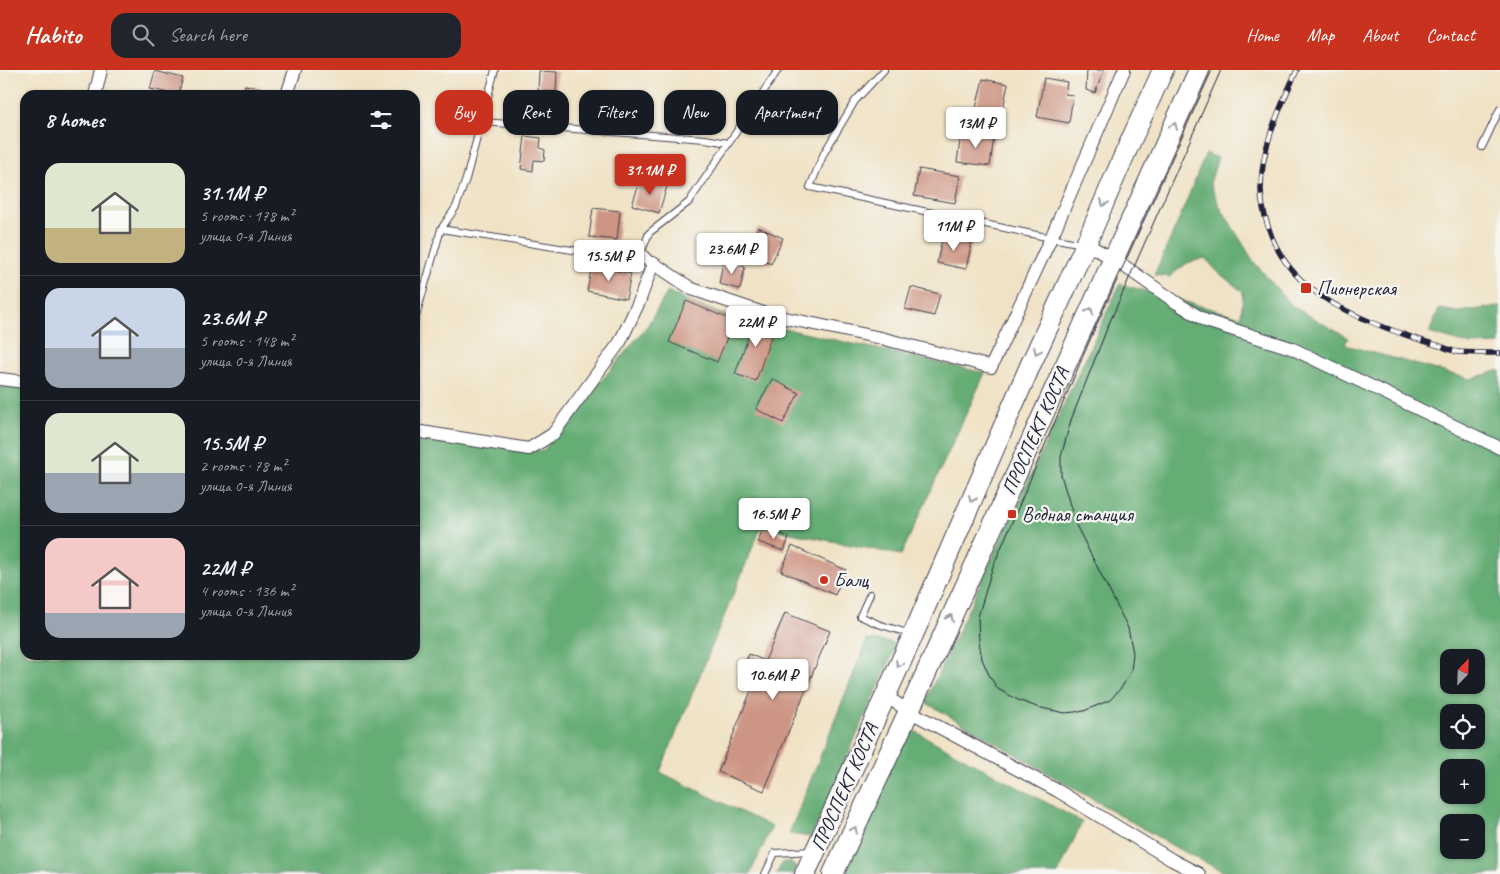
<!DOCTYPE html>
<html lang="en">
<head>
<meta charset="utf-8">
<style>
	body { margin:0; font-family:Caveat,sans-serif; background:#20242c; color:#f1f3f6; height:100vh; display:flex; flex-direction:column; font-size:19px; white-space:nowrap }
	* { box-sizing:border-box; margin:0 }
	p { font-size:16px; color:#9ea1a6 }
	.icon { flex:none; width:28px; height:28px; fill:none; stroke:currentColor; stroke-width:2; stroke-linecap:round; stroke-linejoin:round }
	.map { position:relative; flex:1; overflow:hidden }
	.side { position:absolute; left:20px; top:20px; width:400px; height:570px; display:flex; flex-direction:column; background:#171b24; border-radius:15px; box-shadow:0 1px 4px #0004 }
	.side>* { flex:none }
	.hud { position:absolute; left:435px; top:20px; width:475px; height:45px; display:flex; gap:10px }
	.needle { width:32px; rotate:23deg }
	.buttons { position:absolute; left:1440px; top:579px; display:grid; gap:10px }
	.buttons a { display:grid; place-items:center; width:45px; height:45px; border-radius:10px; background:#171b24; box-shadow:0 1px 4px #0004; font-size:25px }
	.price { position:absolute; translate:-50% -42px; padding:0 11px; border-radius:5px; background:#fff; color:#222; font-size:16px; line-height:32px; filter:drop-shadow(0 1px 2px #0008) }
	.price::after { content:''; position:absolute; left:50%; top:30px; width:15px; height:11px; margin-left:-8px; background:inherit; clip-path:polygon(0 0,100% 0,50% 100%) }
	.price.on { background:#c8321e; color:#fff }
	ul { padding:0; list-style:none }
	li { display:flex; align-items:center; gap:15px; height:125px; padding:0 25px }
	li+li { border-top:1px solid #363941 }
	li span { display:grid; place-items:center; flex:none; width:140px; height:100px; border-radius:15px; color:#555 }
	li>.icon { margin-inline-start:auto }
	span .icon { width:60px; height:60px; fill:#fffc; stroke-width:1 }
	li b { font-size:21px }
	h2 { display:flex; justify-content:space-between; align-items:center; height:60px; padding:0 25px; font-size:21px }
	.tag { padding:0 18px; border-radius:15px; background:#171b24; box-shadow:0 1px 4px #0004; font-size:18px; line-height:45px }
	.tag.on { background:#c8321e; color:#fff }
	header { display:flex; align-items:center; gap:30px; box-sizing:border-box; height:70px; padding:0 25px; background:#c8321e; color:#fff }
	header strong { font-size:24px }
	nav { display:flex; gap:28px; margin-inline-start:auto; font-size:18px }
	.search { width:350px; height:45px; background:#20242c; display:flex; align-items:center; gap:12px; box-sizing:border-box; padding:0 18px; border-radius:15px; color:#9ea1a6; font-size:19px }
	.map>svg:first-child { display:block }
	.forest { fill:#65ac74; stroke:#446758; fill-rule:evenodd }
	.building { fill:#cd9584 }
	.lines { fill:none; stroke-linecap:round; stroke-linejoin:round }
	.service-casing { stroke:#413f50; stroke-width:8 }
	.minor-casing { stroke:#413f50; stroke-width:14 }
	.primary-casing { stroke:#413f50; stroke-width:22 }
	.service { stroke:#fff; stroke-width:6 }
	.minor { stroke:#fff; stroke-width:12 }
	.primary { stroke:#fff; stroke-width:20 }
	.tram { stroke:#22223b; stroke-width:1 }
	.rail-casing { stroke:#22223b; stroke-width:5.5 }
	.rail { stroke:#f6f6f2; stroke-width:4; stroke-dasharray:11; stroke-linecap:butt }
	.oneway { stroke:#9c9ca7 }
	.poi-dot { fill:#c8321e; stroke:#f6f6f2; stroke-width:2 }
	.labels { text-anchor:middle; stroke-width:4.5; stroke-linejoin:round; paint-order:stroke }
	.poi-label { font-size:20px; fill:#22223b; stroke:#f6f6f2; text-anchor:start }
	.street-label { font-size:20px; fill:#22223b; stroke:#f6f6f2 }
</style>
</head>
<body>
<header>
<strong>Habito</strong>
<div class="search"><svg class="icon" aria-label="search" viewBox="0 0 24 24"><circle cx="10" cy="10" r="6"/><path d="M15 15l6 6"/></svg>Search here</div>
<nav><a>Home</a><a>Map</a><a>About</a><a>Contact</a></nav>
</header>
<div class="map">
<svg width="1500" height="804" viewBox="0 0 1500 804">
	<rect width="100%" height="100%" fill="#f6f6f2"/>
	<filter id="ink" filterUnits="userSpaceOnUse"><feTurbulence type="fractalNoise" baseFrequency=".02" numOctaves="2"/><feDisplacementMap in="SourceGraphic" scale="10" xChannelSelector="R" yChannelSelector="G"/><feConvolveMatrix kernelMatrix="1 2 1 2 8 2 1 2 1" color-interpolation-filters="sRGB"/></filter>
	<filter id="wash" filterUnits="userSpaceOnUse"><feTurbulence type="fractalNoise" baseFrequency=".0096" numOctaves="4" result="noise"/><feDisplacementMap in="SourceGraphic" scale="20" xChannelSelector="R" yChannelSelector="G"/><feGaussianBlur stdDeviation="1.12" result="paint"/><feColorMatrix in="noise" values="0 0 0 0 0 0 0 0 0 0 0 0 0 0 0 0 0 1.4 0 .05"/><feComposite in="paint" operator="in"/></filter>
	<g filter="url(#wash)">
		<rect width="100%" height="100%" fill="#f0e2c5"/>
		<!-- forest -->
		<g class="forest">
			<path d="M1206,83l12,5 -8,25 9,22 35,57 37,43 57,33 -3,7 125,34 30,-9v504h-272l-53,-27 -250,-145 195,-418 121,33 2,-25 -24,-19 -14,-15 -18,5 -18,14 -15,-2 23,-51zM1449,588h27v27h-27zM1449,642h27v28h-27zM1449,698h27v27h-27zM1449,752h27v28h-27z"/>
			<path d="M668,221l18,10 41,15 258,57 -84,182 -140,-28 -101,245 112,55 -22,47h-750v-489l25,3v267h390v-220l128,16 104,-125z"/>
			<path d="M1500,236v38l-29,1 -42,-12 10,-24 20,3z"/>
			<path d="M867,570l24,2 4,5 -2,7 -82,183 -22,-3z"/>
			<path d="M907,657l175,95 -24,52h-219z"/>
			<path d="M783,792h8l5,6 -2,6h-18z"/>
		</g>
		<g id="blocks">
			<!-- building -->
			<g class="building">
				<path d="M1087,0h17l-9,23 -9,-3z"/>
				<path d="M155,1l28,7 -5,17 -28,-6z"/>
				<path d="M539,1l18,1 -1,20 -18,-1z"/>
				<path d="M1044,8l23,4 -2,12 8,1 -4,28 -32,-6z"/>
				<path d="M983,9l25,5 -6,30 -26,-6z"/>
				<path d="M245,15l34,7 -1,3h-36z"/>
				<rect x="31" y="21" width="39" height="4"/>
				<path d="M670,45l30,3 -2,13 -29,-3z"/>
				<path d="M961,63l33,3 -4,30 -33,-4z"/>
				<path d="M525,66l16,2 -1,10 5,2 -1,11 -10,-1 -1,11 -12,-2z"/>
				<path d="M919,99l41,7 -5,27 -41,-7z"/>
				<path d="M641,108l26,8 -8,27 -27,-8z"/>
				<path d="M593,138l27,3 -3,29 -28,-3z"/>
				<path d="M758,157l25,11 -12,26 -25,-11z"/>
				<path d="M943,164l29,7 -6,28 -29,-6z"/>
				<path d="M723,192l22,5 -5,22 -21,-5z"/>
				<path d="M592,195l39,9 -5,25 -39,-8z"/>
				<path d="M911,217l29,7 -6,22 -29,-7z"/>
				<path d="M686,231l48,20 -17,41 -48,-20z"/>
				<path d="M756,245l20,7 -20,59 -21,-7z"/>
				<path d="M772,309l27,14 -16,30 -27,-14z"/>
				<path d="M763,458l26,9 -5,14 -26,-9z"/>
				<path d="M792,476l54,24 -11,25 -54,-24z"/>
				<path d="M785,543l45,18 -66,160 -46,-19 35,-86 -15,-6 11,-26 16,7z"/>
			</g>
		</g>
	</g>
	<g filter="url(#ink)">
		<use href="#blocks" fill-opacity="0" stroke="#413f50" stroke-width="1"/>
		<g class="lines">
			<!-- service casing -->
			<g class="service-casing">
				<g id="service">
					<path d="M884,0l-29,31 -31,52 -14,34 241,51 32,6"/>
					<path d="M482,52l223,17 23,4"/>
					<path d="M1482,77l18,-38"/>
					<path d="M441,159l212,34"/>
					<path d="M653,193l-11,-12 7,-18 40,-31 89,-132"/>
					<path d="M415,250l26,-91 15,-22 10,-28 29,-109"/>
					<path d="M870,524l-10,22 18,8 33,10"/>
					<path d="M765,804l10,-21 36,-2"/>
				</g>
			</g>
			<!-- minor casing -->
			<g class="minor-casing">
				<g id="minor">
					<path d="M95,25l6,-25"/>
					<path d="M287,25l8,-25"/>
					<path d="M1086,174l28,15 63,44 29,18 85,27 209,100"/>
					<path d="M0,309l25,3"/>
					<path d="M415,361l114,18 24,-15 67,-92 19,-40 14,-39 39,26 74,25 115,24 110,29 60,-129 73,-168"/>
					<path d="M885,626l24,15 149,80 114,69 27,14"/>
				</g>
			</g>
			<!-- primary casing -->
			<g class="primary-casing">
				<g id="primary">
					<path d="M805,804l108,-239 117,-269 56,-122 37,-86 40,-88"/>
					<path d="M833,804l76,-163 290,-641"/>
				</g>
			</g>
			<!-- service -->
			<use href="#service" class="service"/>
			<!-- minor -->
			<use href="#minor" class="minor"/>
			<!-- primary -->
			<use href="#primary" class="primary"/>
			<!-- tram -->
			<path class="tram" d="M1212,0l-120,265 -100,234 -14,48 1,25 3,17 8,18 8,12 20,11 19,7 28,6 19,-2 26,-11 12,-13 9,-16 2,-18 -5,-25 -52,-103 -15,-50v-18l10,-37 37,-94 113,-256"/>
			<!-- rail casing -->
			<g class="rail-casing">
				<path id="rail" d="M1297,0c-17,38 -36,76 -36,119 0,12 3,25 7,37 18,61 74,86 129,106 14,5 29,10 43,14 6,2 12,5 18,6 14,1 28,1 42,1"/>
			</g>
			<!-- rail -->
			<use href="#rail" class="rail"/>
		</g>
		<!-- one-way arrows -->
		<defs><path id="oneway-chevron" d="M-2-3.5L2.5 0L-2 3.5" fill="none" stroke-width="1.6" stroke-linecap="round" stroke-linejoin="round" transform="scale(1.25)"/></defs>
		<g class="oneway">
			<use href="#oneway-chevron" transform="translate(1174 56) rotate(-66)"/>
			<use href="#oneway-chevron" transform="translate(1104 133) rotate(113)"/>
			<use href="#oneway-chevron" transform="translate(1090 241) rotate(-66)"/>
			<use href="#oneway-chevron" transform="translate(1037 281) rotate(115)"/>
			<use href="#oneway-chevron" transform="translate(972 429) rotate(114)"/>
			<use href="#oneway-chevron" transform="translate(950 548) rotate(-66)"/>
			<use href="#oneway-chevron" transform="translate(899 594) rotate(114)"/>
			<use href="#oneway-chevron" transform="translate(854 760) rotate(-65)"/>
		</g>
	</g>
	<!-- markers -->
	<g class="poi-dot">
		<rect x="1300" y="212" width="12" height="12" rx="2.5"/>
		<rect x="1007" y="439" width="10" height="10" rx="2.5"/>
		<circle cx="824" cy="510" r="5"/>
	</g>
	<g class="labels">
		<!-- poi labels -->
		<g class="poi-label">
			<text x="1317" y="225">Пионерская</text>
			<text x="1022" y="451">Водная станция</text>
			<text x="834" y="517">Балц</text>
		</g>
		<!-- street labels -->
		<g class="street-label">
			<text transform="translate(1035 361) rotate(-66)" y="7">ПРОСПЕКТ КОСТА</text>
			<text transform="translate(844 717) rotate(-66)" y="7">ПРОСПЕКТ КОСТА</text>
		</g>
	</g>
</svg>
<div class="buttons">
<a><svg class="needle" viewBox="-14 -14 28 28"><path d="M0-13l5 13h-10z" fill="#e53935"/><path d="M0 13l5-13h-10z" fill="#9ea1a6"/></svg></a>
<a><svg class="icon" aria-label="locate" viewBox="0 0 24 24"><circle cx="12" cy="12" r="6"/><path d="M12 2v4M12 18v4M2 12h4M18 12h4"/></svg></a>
<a>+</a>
<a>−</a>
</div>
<b class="price" style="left:976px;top:79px">13M ₽</b>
<b class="price on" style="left:650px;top:126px">31.1M ₽</b>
<b class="price" style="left:954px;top:182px">11M ₽</b>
<b class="price" style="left:732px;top:205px">23.6M ₽</b>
<b class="price" style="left:609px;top:212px">15.5M ₽</b>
<b class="price" style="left:756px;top:278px">22M ₽</b>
<b class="price" style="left:774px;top:470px">16.5M ₽</b>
<b class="price" style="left:773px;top:631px">10.6M ₽</b>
<div class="hud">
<a class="tag on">Buy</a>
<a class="tag">Rent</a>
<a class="tag">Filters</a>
<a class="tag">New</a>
<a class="tag">Apartment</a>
</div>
<section class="side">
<h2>8 homes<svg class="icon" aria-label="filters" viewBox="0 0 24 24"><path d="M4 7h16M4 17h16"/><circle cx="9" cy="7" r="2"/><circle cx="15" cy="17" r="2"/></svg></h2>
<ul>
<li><span style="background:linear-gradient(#dfe7d0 65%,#c2b280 0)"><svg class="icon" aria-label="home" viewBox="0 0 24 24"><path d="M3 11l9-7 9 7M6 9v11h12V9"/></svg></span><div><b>31.1M ₽</b><p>5 rooms · 178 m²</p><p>улица 0-я Линия</p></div></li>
<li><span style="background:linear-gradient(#c9d6e8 60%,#9aa5b1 0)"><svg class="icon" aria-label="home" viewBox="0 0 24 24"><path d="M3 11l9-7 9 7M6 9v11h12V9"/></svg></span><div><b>23.6M ₽</b><p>5 rooms · 148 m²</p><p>улица 0-я Линия</p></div></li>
<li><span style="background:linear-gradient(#dfe7d0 60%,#9aa5b1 0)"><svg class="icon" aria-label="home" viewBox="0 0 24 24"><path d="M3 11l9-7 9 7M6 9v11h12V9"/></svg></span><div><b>15.5M ₽</b><p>2 rooms · 78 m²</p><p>улица 0-я Линия</p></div></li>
<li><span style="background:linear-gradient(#f6c9c9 75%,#9aa5b1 0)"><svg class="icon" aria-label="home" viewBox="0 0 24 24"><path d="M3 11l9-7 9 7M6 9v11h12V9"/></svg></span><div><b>22M ₽</b><p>4 rooms · 136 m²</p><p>улица 0-я Линия</p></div></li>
</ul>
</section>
</div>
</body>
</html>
